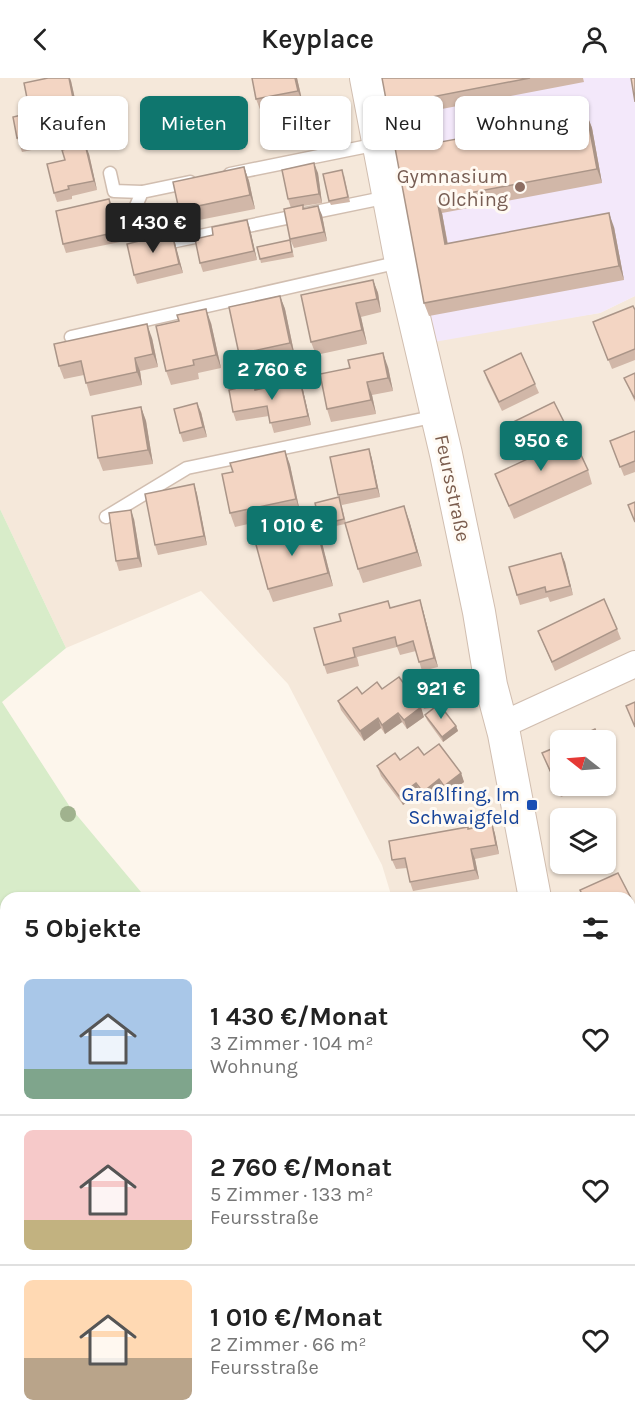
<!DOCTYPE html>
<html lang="de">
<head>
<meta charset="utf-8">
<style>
	body { margin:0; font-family:Karla,sans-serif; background:#f2f2f2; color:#222; height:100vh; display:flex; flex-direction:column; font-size:22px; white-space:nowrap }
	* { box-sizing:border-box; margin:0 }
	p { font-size:20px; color:#767676 }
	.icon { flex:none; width:33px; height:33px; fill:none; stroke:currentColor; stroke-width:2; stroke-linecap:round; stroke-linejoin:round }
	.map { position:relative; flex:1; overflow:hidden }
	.drawer { position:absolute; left:0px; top:814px; width:636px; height:536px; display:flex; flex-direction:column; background:#fff; border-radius:18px 18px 0 0; box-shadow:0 2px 4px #0004 }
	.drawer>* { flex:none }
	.guide { position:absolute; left:18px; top:18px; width:600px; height:54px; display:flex; gap:12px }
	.needle { width:39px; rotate:287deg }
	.fabs { position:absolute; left:550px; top:652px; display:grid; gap:12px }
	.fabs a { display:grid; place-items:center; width:66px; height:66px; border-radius:9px; background:#fff; box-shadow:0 2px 4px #0004; font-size:30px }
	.price { position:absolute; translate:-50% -51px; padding:0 14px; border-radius:6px; background:#0f766e; color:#fff; font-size:20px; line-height:39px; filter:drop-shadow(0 2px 3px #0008) }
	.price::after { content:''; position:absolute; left:50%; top:36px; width:18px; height:14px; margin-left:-9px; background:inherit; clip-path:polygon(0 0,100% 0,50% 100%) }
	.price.current { background:#222; color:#fff }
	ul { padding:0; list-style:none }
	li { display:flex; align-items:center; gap:18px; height:150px; padding:0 24px }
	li+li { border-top:2px solid #e0e0e0 }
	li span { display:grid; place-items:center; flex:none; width:168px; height:120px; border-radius:9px; color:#555 }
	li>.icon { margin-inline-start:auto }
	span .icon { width:72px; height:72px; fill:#fffc; stroke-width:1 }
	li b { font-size:26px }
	h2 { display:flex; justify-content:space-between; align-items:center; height:72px; padding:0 24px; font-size:26px }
	.pill { padding:0 21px; border-radius:9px; background:#fff; box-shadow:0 2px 4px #0004; font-size:21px; line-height:54px }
	.pill.current { background:#0f766e; color:#fff }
	header { display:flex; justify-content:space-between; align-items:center; height:78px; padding:0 24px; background:#fff; font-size:27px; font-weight:600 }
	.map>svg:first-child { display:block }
	.residential { fill:#f5e8da; fill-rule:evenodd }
	.education { fill:#f3e8fa }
	.green { fill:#d8ecc9 }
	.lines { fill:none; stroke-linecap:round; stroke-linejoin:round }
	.service-casing { stroke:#d1beb0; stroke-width:15 }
	.minor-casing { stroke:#d1beb0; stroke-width:28 }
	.tertiary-casing { stroke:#d1beb0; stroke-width:34 }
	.service { stroke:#fff; stroke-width:12 }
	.minor { stroke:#fff; stroke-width:26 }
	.tertiary { stroke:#fff; stroke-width:32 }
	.tree { fill:#a0b28e }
	.wall { fill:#d1b7a8 }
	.shaded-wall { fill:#aa9588 }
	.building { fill:#f3d5c3; stroke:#aa9588; stroke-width:1.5 }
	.education-dot { fill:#8d6e63; stroke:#fffaf3; stroke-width:2 }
	.transit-dot { fill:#1a4fb4; stroke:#fffaf3; stroke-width:2 }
	.labels { text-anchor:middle; stroke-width:6; stroke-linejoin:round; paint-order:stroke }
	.education-label { font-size:20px; fill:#785e54; stroke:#fffaf3; text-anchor:end }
	.street-label { font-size:20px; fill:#7a5c4d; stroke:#fffaf3 }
	.transit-label { font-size:20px; fill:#164399; stroke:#fffaf3; text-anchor:end }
</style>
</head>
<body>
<header><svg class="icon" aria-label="back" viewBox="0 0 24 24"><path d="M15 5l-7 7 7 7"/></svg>Keyplace<svg class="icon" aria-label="person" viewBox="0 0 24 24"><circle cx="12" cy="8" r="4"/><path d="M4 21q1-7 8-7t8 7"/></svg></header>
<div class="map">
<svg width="635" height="1349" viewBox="0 0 635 1349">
	<rect width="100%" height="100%" fill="#fdf6ec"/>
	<!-- residential -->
	<g class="residential">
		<path d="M0,0h382l48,261 170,-26 35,-17v1131h-364l9,-5h350v-524h-238l-10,-33 -94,-181 -87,-93 -135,57 -66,-139zM561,663h45v45h-45zM561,741h45v45h-45z"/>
		<path d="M6,1322v22h169l4,5h-179v-26z"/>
	</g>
	<!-- education -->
	<path class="education" d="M385,0h250v218l-35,17 -166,29z"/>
	<!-- green -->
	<g class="green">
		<path d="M0,431l66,139 -64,54 68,105 76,91h-140v502l-6,1z"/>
		<path d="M175,1344h105l-9,5h-92z"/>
	</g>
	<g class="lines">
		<!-- service casing -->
		<g class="service-casing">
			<g id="service">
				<path d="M110,95l4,18 28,1"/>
				<path d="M230,96l148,-30"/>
				<path d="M133,135l9,-21 48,-10"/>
				<path d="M161,166l227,-47"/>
				<path d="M71,259l329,-75"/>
				<path d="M106,439l81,-49 250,-52"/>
				<path d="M630,895l5,-2"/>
				<path d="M630,1288l5,-2"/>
			</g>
		</g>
		<!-- minor casing -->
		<g class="minor-casing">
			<g id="minor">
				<path d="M502,647l133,-61"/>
				<path d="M630,1098l5,-2"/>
			</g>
		</g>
		<!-- tertiary casing -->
		<g class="tertiary-casing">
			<g id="tertiary">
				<path d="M366,0l35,184 45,192 33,158 12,73 13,49 31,164"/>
				<path d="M630,1250l5,19"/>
			</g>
		</g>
		<!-- service -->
		<use href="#service" class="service"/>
		<!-- minor -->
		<use href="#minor" class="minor"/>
		<!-- tertiary -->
		<use href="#tertiary" class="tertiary"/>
	</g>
	<!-- trees -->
	<circle class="tree" cx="68" cy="736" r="8"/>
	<!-- wall -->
	<g class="wall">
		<path d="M297,0l6,26 -42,8 -5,-13z"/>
		<path d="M382,0h201l1,4 -158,30 6,32 155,-29 5,13 10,55 -160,30 6,31 166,-17 10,53 -195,36 -5,-13z"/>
		<path d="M71,3l10,45 -42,9 2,13 -19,4 -5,-14 13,-25z"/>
		<path d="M89,76l8,36 -25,6v3l-15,3 -3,-9z"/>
		<path d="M244,89l5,14 6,28 -71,14 -5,-13z"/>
		<path d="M318,95l4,30 -19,3 1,3 18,6 5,26 -33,7 -4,-9 1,-31 -3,-9z"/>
		<path d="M344,97l6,27 -19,3 -2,-4z"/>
		<path d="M113,130l7,34 -54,11 -3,-9z"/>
		<path d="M247,142l3,9 7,31 -54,12 -3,-9 13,-28z"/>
		<path d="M290,162l4,17 -33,6 -1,-4z"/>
		<path d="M175,165l8,30 -46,11 -3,-9z"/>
		<path d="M373,202l5,13 3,19 -20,5 6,27 -51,11 -5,-13z"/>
		<path d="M280,218l5,13 10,48 -51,11 -5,-14z"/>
		<path d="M635,232v50l-23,9 -19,-47z"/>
		<path d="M211,245l10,45 -23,5 1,6 -28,6 -5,-14z"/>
		<path d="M152,260l6,29 -18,4 2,14 -52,11 -6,-21 -20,4 -5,-13z"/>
		<path d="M388,289l5,24 -21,4 4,19 -45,8 -4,-13z"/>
		<path d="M484,293l51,13 4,9 -37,18 -15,-31z"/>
		<path d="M635,295v29l-11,-24z"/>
		<path d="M300,302l3,10 8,35 -37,8 -5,-17 -33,5 -3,-9 23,-22z"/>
		<path d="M141,329l5,14 7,43 -50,7 -5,-13z"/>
		<path d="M201,334l6,25 -24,5 -3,-9z"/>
		<path d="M511,345l54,1 4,10 -44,21z"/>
		<path d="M635,353v41l-11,4 -14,-35z"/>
		<path d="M369,371l3,10 8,38 -38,8 -1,-2 5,20 63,-3 13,46 -59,17 -5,-14 -13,-45 -23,5 -2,-4 19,-28 -9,-40z"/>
		<path d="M285,373l5,14 10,47 -65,15 -5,-14 3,-41z"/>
		<path d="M588,392l4,14 -78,35 -19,-45z"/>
		<path d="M194,406l3,10 10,51 -49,10 -3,-10z"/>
		<path d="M134,441l8,48 -23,4 -3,-10z"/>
		<path d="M321,461l12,47 -60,16 -5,-13z"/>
		<path d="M561,475l12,42 -23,7 -2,-5 -28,8 -3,-10z"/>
		<path d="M390,530l33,2 15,57 -16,4 -6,-20 -16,4 -3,-8 -40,10 2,9 -32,8 -3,-9z"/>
		<path d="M617,551l4,10 -66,32 -17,-40z"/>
		<path d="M435,601l5,27 16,20 2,5 -15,11 -16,-22 -2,-5 11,-8 -12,2 -2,-4z"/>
		<path d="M382,611l42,28 -17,12 -5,-7 -17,12 -4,-6 -17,13 -23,-31 -3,-9 24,-7z"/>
		<path d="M542,675l19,33h25l-25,11z"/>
		<path d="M606,675l8,20 -8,4z"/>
		<path d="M424,677l37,18 3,9 -17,13 -4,-6 -17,12 -6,-8 -17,12 -22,-29 -4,-10 23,-6z"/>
		<path d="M492,746l3,10 4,20 -24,5 4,20 -66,12 -3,-9 -3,-14 -11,1 -4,-9 76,-33 1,2z"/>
		<path d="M618,795l17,33v14l-5,3v-25h-47l-3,-8z"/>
		<path d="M630,918l5,10v22l-5,2z"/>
		<path d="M630,991l5,8v56l-5,2z"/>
		<path d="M386,1344h36l1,5h-35z"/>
		<path d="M546,1344h56l1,2 -12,3h-44z"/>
	</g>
	<!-- shaded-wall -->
	<g class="shaded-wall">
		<path d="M69,0h1l1,3 10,45 -5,-13z"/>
		<path d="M295,0h2l6,26 -5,-13z"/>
		<path d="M421,21l5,13 9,46 -5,-14z"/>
		<path d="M587,37l5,13 10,55 -5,-14z"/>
		<path d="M34,43l5,14 2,13 -4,-14z"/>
		<path d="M85,66l4,10 8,36 -3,-9z"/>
		<path d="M314,85l4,10 4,30 -3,-9z"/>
		<path d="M244,89l5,14 6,28 -5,-14z"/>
		<path d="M109,121l4,9 7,34 -3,-10z"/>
		<path d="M437,121l5,14 8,45 -5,-14z"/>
		<path d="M318,128l4,9 5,26 -3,-9z"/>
		<path d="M609,135l5,14 10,53 -5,-14z"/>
		<path d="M247,142l3,9 7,31 -3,-9z"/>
		<path d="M172,155l3,10 8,30 -4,-9z"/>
		<path d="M373,202l5,13 3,19 -4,-13z"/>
		<path d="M280,218l5,13 10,48 -5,-14z"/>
		<path d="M356,225l5,14 6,27 -5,-14z"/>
		<path d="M206,231l5,14 10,45 -5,-13z"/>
		<path d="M147,246l5,14 6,29 -5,-13z"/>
		<path d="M383,275l5,14 5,24 -5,-13z"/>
		<path d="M135,280l5,13 2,14 -5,-13z"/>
		<path d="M300,302l3,10 8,35 -3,-9z"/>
		<path d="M367,304l5,13 4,19 -5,-14z"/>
		<path d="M197,325l4,9 6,25 -4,-10z"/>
		<path d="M141,329l5,14 7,43 -5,-14z"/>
		<path d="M369,371l3,10 8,38 -3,-9z"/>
		<path d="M285,373l5,14 10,47 -4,-13z"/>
		<path d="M194,406l3,10 10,51 -3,-9z"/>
		<path d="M404,428l5,14 13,46 -5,-14z"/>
		<path d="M131,432l3,9 8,48 -4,-9z"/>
		<path d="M316,447l5,14 12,47 -5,-13z"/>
		<path d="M561,475l4,9 8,33 -3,-9z"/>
		<path d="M420,522l3,10 15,57 -4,-9z"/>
		<path d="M421,629l3,10 -17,12 -3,-9z"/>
		<path d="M398,635l4,9 -17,12 -3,-9z"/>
		<path d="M378,640l3,10 -17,13 -4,-10z"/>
		<path d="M456,648l2,5 -15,11 -1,-5z"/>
		<path d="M461,695l3,9 -17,13 -3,-9z"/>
		<path d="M439,701l4,10 -17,12 -3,-9z"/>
		<path d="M416,705l4,10 -17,12 -4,-9z"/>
		<path d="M492,746l3,10 4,20 -3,-9z"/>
		<path d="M471,771l4,10 4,20 -4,-9z"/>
	</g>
	<!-- building -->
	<g class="building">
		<path d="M48,0h21l7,35 -42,8 3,13 -20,4 -4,-21 17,-4 -6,-30z"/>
		<path d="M252,0h43l3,13 -42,8z"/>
		<path d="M382,0h148l-109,21 9,45 157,-29 10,54 -160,30 8,45 164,-31 10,53 -195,37z"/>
		<path d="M631,0h4v24z"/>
		<path d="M85,66l9,37 -26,5 1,3 -15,4 -7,-29 18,-4 -3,-10z"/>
		<path d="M314,85l5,31 -31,5 -6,-29z"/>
		<path d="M244,89l6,28 -71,15 -6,-28z"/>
		<path d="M342,92l6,27 -19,4 -6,-27z"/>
		<path d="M109,121l8,33 -54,12 -7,-33z"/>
		<path d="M303,127v4l15,-3 6,26 -34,7 -6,-30z"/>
		<path d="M247,142l7,31 -54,12 -5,-24 18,-4 -1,-8z"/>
		<path d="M172,155l7,31 -45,11 -7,-31z"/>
		<path d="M290,162l2,12 -32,7 -3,-12z"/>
		<path d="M373,202l4,19 -21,4 6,27 -51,12 -10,-47z"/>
		<path d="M280,218l10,47 -51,11 -10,-47z"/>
		<path d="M633,228l2,4v39l-27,11 -15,-38z"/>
		<path d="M206,231l10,46 -23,5 1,5 -28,6 -10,-45 23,-5 -2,-6z"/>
		<path d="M147,246l6,30 -18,4 2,14 -51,11 -5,-22 -22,5 -5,-22z"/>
		<path d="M383,275l5,25 -21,4 4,18 -44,9 -7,-35 30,-6 -2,-8z"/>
		<path d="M521,275l14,31 -36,18 -15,-31z"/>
		<path d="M635,295v26l-11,-21z"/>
		<path d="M300,302l8,36 -38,7 -3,-17 -34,6 -4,-22 25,-6 1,6z"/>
		<path d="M554,324l11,22 -44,21 -10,-22z"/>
		<path d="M197,325l6,24 -23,6 -6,-24z"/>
		<path d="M141,329l7,43 -50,8 -6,-42z"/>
		<path d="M635,353v30l-15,6 -10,-26z"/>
		<path d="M573,360l15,32 -79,36 -14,-32z"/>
		<path d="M369,371l8,39 -39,7 -8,-38z"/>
		<path d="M285,373l11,48 -66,14 -8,-39 11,-2 -3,-9z"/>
		<path d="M194,406l10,52 -49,9 -10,-51z"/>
		<path d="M339,419l5,22 -24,6 -5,-22z"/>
		<path d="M635,424v20l-7,-17z"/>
		<path d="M404,428l13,46 -59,17 -13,-46z"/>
		<path d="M131,432l7,48 -22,3 -7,-48z"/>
		<path d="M316,447l12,48 -60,16 -13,-48z"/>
		<path d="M561,475l9,33 -24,6 -1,-5 -28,8 -8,-28z"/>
		<path d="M604,521l13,30 -65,33 -14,-31z"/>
		<path d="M420,522l14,58 -15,4 -6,-21 -16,5 -2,-9 -42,11 2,9 -31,8 -10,-37 27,-7 -2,-7 49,-13 2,7z"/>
		<path d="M433,596l6,27 -17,4 -5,-27z"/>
		<path d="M399,599l22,30 -17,13 -6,-7 -16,12 -4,-7 -18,13 -22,-30 19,-14 5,7 15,-12 5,7z"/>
		<path d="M635,624v25l-9,-21z"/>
		<path d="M439,626l17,22 -14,11 -17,-22z"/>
		<path d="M595,651l5,12h-31z"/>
		<path d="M439,666l22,29 -17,13 -5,-7 -16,13 -7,-9 -17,13 -22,-30 18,-13 5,7 18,-13 6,8z"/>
		<path d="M561,667v41h1l-4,2 -16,-35z"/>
		<path d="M606,675l5,11 -5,2z"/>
		<path d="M593,737l2,4h-15z"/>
		<path d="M492,746l4,21 -25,4 4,21 -65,12 -5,-24 -13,2 -3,-19 79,-14v2z"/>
		<path d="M618,795l17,33v3l-5,3v-14h-46l-4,-8z"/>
		<path d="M499,816l1,4h-19z"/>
		<path d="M630,918l5,10v11l-5,2z"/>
		<path d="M630,991h2l3,8v45l-5,2z"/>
		<path d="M635,1114v28l-5,-11v-15z"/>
		<path d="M474,1344h30l1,5h-30z"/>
		<path d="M546,1344h22l-21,5z"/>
	</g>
	<!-- markers -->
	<circle class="education-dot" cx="520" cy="109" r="6"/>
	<rect class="transit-dot" x="526" y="721" width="12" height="12" rx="3"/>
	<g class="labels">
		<!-- education labels -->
		<g class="education-label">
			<text x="508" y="105">Gymnasium<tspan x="508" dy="23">Olching</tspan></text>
		</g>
		<!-- street labels -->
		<g class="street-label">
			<text transform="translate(453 410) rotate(78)" y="7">Feursstraße</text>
		</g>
		<!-- transit labels -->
		<g class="transit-label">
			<text x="520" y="723">Graßlfing, Im<tspan x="520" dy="23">Schwaigfeld</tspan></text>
		</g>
	</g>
</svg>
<div class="fabs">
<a><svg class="needle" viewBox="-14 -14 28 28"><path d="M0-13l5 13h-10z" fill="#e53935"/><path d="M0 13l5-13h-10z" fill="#767676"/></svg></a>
<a><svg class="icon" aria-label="layers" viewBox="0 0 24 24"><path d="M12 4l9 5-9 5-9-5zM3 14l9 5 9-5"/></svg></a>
</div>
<b class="price current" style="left:153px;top:176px">1 430 €</b>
<b class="price" style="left:272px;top:323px">2 760 €</b>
<b class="price" style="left:541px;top:394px">950 €</b>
<b class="price" style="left:292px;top:479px">1 010 €</b>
<b class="price" style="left:441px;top:642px">921 €</b>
<div class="guide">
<a class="pill">Kaufen</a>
<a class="pill current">Mieten</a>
<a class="pill">Filter</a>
<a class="pill">Neu</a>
<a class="pill">Wohnung</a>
</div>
<section class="drawer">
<h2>5 Objekte<svg class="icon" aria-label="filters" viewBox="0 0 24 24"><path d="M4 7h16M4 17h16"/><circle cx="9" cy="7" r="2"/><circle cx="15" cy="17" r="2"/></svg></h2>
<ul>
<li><span style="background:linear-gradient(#a9c7e8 75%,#7fa58c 0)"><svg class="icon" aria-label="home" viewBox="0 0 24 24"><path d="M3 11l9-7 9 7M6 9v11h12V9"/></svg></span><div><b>1 430 €/Monat</b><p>3 Zimmer · 104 m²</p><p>Wohnung</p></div><svg class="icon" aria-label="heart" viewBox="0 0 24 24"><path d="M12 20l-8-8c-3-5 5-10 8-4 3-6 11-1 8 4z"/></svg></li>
<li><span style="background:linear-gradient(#f6c9c9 75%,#c2b280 0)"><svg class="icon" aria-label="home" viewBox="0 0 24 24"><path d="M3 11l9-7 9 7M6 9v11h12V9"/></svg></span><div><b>2 760 €/Monat</b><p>5 Zimmer · 133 m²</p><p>Feursstraße</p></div><svg class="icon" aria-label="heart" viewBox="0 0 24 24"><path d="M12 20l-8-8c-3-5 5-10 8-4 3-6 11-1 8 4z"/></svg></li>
<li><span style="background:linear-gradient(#ffd9b3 65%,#b9a48a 0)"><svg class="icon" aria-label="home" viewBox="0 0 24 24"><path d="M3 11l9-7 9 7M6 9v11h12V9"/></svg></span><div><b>1 010 €/Monat</b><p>2 Zimmer · 66 m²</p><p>Feursstraße</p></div><svg class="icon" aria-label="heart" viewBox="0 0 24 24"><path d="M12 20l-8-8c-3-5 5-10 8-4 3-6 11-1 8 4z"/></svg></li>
</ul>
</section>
</div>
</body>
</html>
